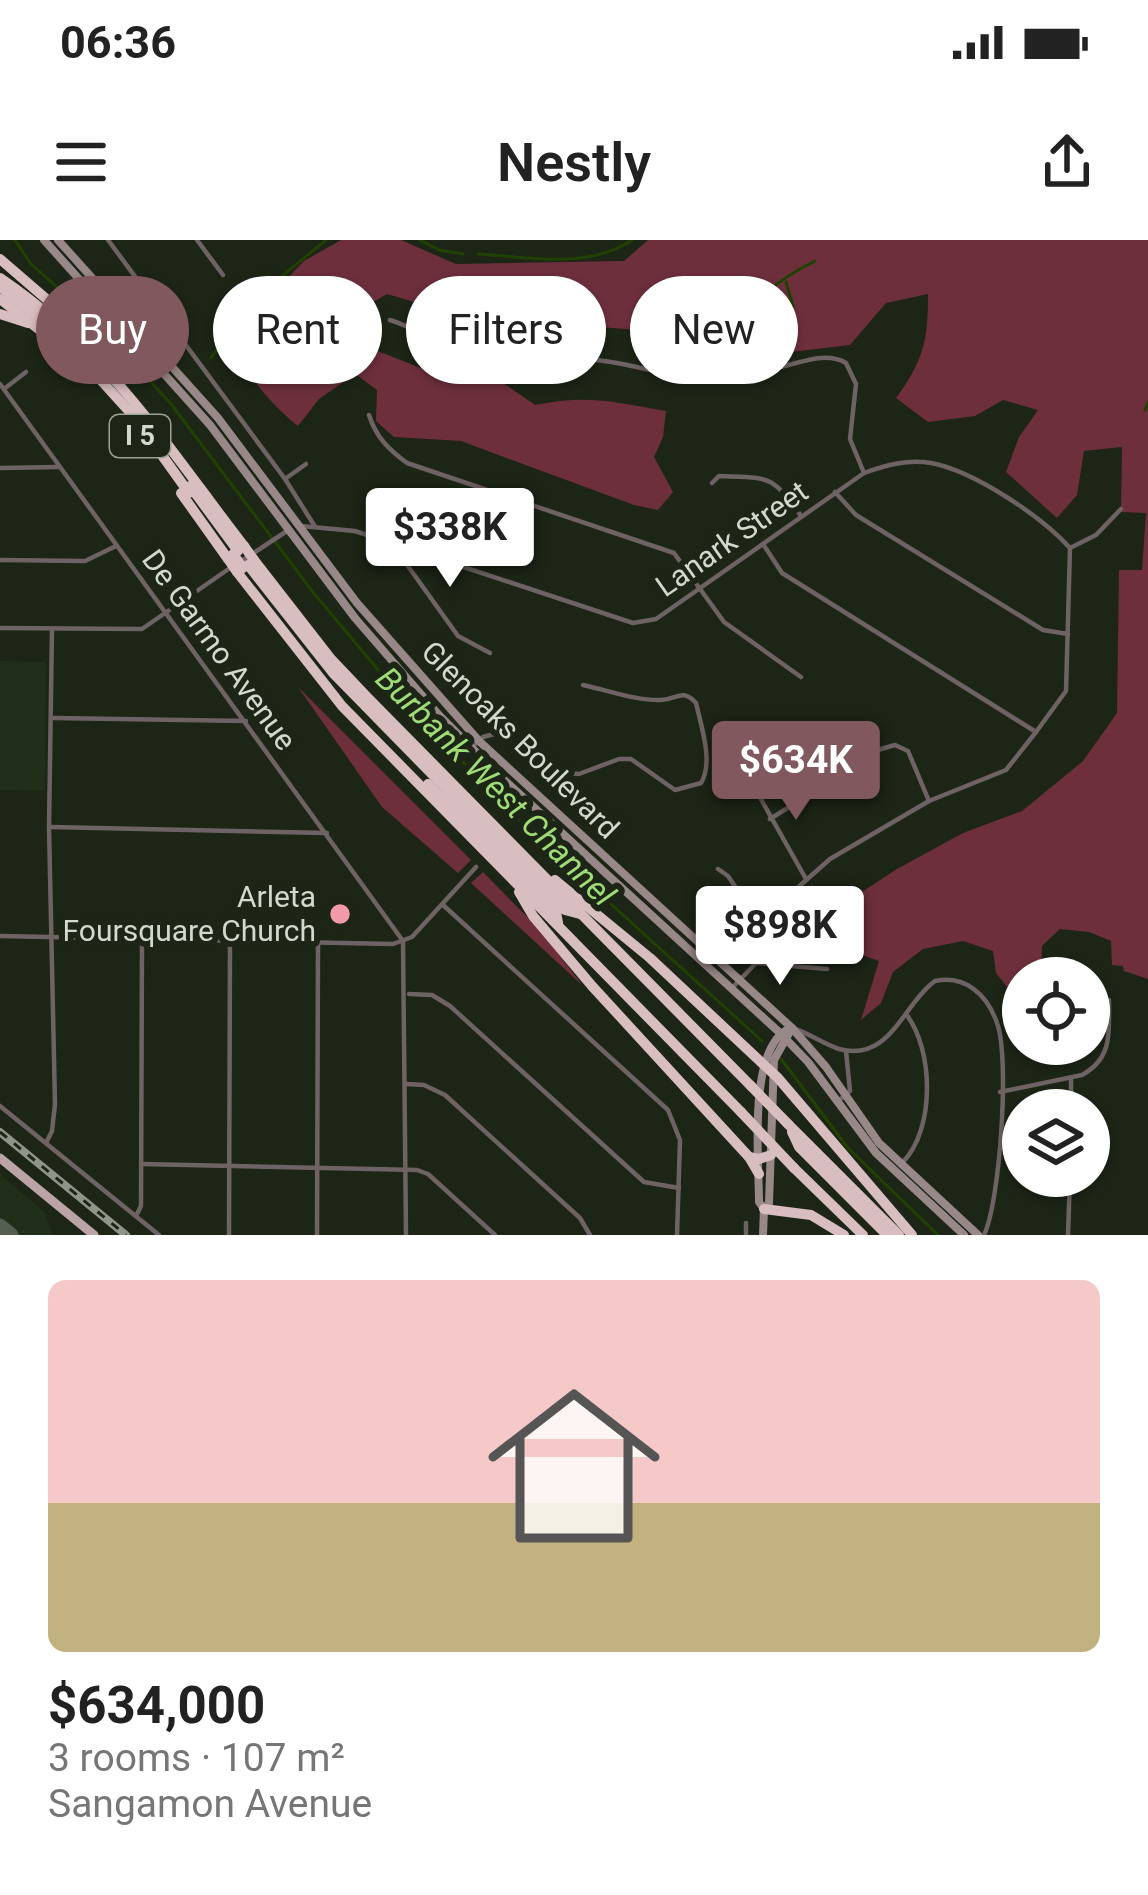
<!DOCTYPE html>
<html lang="en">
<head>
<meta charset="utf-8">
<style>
	body { margin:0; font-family:Roboto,sans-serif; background:#f2f2f2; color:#222; height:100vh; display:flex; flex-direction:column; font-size:45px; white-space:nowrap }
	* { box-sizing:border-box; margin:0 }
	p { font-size:39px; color:#767676 }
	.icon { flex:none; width:66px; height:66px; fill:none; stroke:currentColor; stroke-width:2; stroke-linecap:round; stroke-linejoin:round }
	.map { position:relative; height:995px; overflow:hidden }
	.sheet { display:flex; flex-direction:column; background:#fff; flex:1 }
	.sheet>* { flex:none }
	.banner { position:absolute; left:36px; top:36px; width:1077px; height:108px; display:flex; gap:24px }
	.tools { position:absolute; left:1002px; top:717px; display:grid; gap:24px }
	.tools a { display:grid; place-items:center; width:108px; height:108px; border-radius:50%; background:#fff; box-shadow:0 3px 9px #0004; font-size:60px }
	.price { position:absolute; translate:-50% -102px; padding:0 27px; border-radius:12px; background:#fff; color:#222; font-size:39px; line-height:78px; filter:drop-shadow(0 3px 6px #0008) }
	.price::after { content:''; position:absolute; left:50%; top:72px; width:36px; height:27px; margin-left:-18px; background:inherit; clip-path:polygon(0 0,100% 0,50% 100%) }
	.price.on { background:#80585e; color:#fff }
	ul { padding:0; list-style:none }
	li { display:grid; align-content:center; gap:24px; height:636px; padding:0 48px }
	li span { display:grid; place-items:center; height:372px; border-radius:18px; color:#555 }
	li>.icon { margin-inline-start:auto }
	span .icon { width:216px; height:216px; fill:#fffc; stroke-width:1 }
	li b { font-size:51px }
	.chip { padding:0 42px; border-radius:54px; background:#fff; box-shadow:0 3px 9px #0004; font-size:42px; line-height:108px }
	.chip.on { background:#80585e; color:#fff }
	.status { display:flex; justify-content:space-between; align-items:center; height:84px; padding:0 60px; background:#fff; direction:ltr }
	.status svg { height:33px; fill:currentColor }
	header { display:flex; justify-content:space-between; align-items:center; height:156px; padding:0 48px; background:#fff; font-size:54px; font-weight:600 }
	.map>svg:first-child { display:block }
	.built { fill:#212e19 }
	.green { fill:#6d2f3c }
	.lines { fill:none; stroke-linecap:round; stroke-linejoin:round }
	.stream { stroke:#214102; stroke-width:3 }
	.taxiway { stroke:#555e50; stroke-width:15 }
	.street { stroke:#6e6364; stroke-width:4.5 }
	.secondary { stroke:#99888a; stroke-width:8 }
	.primary { stroke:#bba4a7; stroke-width:9 }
	.highway { stroke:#d9bec1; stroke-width:10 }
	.rail-casing { stroke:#8e968a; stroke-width:8 }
	.rail { stroke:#1c2516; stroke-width:3; stroke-dasharray:9; stroke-linecap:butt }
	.highway-bridge { stroke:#d9bec1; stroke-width:10 }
	.poi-dot { fill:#f39aa8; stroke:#1c2516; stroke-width:4.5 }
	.labels { text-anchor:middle; stroke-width:12; stroke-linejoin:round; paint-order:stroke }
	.shield { fill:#1c2516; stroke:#9ba397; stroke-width:3 }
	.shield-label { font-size:27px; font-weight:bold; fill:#d2d9ce }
	.street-label { font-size:30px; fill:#d2d9ce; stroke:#1c2516 }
	.poi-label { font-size:30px; fill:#d2d9ce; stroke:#1c2516; text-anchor:end }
	.water-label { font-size:33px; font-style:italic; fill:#a0dc76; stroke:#1c2516 }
</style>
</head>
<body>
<div class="status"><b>06:36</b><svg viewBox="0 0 49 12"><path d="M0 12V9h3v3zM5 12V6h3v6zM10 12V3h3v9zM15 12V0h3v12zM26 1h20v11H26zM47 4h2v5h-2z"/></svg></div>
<header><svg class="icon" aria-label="menu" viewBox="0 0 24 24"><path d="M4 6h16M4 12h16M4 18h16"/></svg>Nestly<svg class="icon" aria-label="share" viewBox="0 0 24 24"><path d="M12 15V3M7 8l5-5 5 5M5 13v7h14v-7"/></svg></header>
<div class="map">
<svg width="1148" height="995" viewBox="0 0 1148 995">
	<rect width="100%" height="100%" fill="#1c2516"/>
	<!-- built -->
	<g class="built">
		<path d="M0,421l46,1 -1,129 -45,-1z"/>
		<path d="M0,934l44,38 9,23h-53z"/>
	</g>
	<!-- green -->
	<g class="green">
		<path d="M341,0h60l55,24 168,-3 24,-21h500v739l-24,-8 -1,-5 -11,-1 -1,-24 -22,-9 -29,-3 -18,17 -1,32h-18v29l-27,-34 -3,-22 -30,-10 -40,8 -30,23 -12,31 -20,17 18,-59 -37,-13 -23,-28 78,-51 66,-36 59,-22 61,-50 34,-48 2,-143h23l4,-57 -25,-1 1,-65 -38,4 -7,44 -20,23 -51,-46 13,-35 19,-27 -35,-10 -28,16 -47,6 -32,-24c28,-38 32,-58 32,-104l-42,9 -36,42 -85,10 -18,-21 -30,-7 -30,7 -162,-13 -36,3 -102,-30 -27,16 -21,20 21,14 81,32h52l42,29c53,-11 80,-3 131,6l-3,26 -9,20 19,35 -15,18 -24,-5 -173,-64 -67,-4 -18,-16 1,-31 -22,-16 -36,25 -21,27c-31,-25 -51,-52 -69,-87l75,-78z"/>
		<path d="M298,447l173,173 -13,13 -76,-66z"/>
		<path d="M483,632l56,57 44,57 -112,-103z"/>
	</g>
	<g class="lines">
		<!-- stream -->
		<g class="stream">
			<path d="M15,0l16,24 64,57 76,83 141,187 98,117 117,120 235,213"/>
			<path d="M420,0l19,10 24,4"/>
			<path d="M478,14c51,3 109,16 154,-14"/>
			<path d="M786,42l7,24"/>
			<path d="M761,66l4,9 28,6"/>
			<path d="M771,76l18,-15"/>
			<path d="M774,79c-7,19 -3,31 8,48"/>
			<path d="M752,82l26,11"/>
			<path d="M752,95l17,11 19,-3"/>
			<path d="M739,105c3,-42 42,-67 76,-84"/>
			<path d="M211,118l38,-55 77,-63"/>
			<path d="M1145,170l3,-8"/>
			<path d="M781,819l67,89 90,87"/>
		</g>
		<!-- taxiway -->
		<path class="taxiway" d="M0,986l11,9"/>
		<!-- street -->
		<g class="street">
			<path d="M108,0l177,239 29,46"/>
			<path d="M197,0l26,35"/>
			<path d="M390,80c30,9 53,29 84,36 35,8 76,1 111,3 69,4 80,31 153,-4"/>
			<path d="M734,105c22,54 75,-4 112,18l10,21 -6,55 14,34"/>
			<path d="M0,144l403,557 3,294"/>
			<path d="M4,149l22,-17"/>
			<path d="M369,175c7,22 19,34 38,48l267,90 50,69 77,55"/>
			<path d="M0,228l59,-1"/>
			<path d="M285,239l21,-15"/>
			<path d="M712,243l7,-7c51,2 52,-2 82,40"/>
			<path d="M835,252l21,23 187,115 25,4"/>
			<path d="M301,286l54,5 278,92 23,-4 208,-146c22,-8 44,-14 67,-10 43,8 110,53 139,85"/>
			<path d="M763,304l19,29 254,159"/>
			<path d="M395,308l63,88 32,17"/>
			<path d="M0,320l85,1 31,-15"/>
			<path d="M240,322l50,-33"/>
			<path d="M0,388l142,1 88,-61"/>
			<path d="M54,478l192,3"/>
			<path d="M471,508l12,-11 15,-4 61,39 20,2 40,-15h12l44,31 26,-7c13,-21 0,-57 -5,-80 -14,-15 -18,-4 -35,-3 -24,1 -54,-10 -78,-15"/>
			<path d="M753,545l53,94"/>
			<path d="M770,579l111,-70 14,-4 13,6 21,50"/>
			<path d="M51,587l276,6"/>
			<path d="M718,629l10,7 33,49"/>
			<path d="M443,665l225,205 12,30 -3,95"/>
			<path d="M0,696l393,8 19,-7 64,-70"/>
			<path d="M756,723l71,6"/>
			<path d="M732,748l24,-25 5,-38 9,-13 60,-53 99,-58 77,-31 30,-38 30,-41 4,-143 26,-13 25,-26"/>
			<path d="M409,754l23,1 18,11 194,176 35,6"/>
			<path d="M795,789c15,5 29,15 44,20 51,14 64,-45 96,-68 30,-6 52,13 62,42 13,34 3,179 -13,212"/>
			<path d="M406,844l18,1 21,10 135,123 10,17"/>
			<path d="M1000,852l82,-17c31,-17 27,-43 27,-75"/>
			<path d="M837,862l13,-11 -4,-40"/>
			<path d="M0,866l159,129"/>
			<path d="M1071,870v-30"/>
			<path d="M46,903l6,-12 3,-27 -6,-277 3,-198"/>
			<path d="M903,922c32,-33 31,-112 3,-148"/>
			<path d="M142,924l275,6 11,4 67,61"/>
			<path d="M136,976l5,-10 1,-264"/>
			<path d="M229,995l1,-293"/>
			<path d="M317,995l1,-292"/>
			<path d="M746,995v-12"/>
			<path d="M1068,995l2,-59"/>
		</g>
		<!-- secondary -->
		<g class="secondary">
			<path d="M44,0l166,185 145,193 84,97 63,63 278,255 28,29 68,91 88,82"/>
			<path d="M58,0l160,178 139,185 122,138 313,287 34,39 53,76 99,92"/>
			<path d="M764,969l-5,-7c0,-42 -11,-146 26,-171"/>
			<path d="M763,995l1,-26 5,-6 5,-143 18,-32"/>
		</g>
		<!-- primary -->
		<path class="primary" d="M0,918l94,77"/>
		<!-- highway -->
		<g class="highway">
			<path d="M0,19l51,44 10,15"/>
			<path d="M0,38c109,74 165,166 244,268"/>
			<path d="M0,47l76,59"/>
			<path d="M0,59l68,53"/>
			<path d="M0,74l28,9"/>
			<path d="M69,105l67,74 53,74"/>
			<path d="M190,246l48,65"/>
			<path d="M181,253l47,66"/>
			<path d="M254,320l77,99 36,38 384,389"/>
			<path d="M248,325l85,108 232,237 15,4"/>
			<path d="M237,332l105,134 399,406"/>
			<path d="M428,544l128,128 2,11"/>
			<path d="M555,640l95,78 128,120 134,157"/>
			<path d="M519,652l14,24 59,70 157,171 10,17"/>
			<path d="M788,884l111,111"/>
			<path d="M792,892l7,15 88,88"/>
			<path d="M749,917l10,2 12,-4"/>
			<path d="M794,928l69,67"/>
			<path d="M764,969l47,6 33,20"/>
		</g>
		<!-- rail casing -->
		<g class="rail-casing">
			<path id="rail" d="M0,892l126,103"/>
		</g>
		<!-- rail -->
		<use href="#rail" class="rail"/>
		<!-- highway-bridge -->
		<g class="highway-bridge">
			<path d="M244,306l10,14"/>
			<path d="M233,314l10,14"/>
			<path d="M228,319l9,13"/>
			<path d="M751,846l37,38"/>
			<path d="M741,872l53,56"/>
		</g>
	</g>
	<!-- markers -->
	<circle class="poi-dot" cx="340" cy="674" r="12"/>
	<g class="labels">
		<!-- shield labels -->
		<rect class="shield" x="110" y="175" width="60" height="42" rx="9"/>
		<g class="shield-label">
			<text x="140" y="205">I 5</text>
		</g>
		<!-- street labels -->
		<g class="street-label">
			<text transform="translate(732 299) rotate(-35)" y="10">Lanark Street</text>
			<text transform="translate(219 410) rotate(54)" y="10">De Garmo Avenue</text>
			<text transform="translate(520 500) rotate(45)" y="10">Glenoaks Boulevard</text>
		</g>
		<!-- poi labels -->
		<g class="poi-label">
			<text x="316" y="667">Arleta<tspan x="316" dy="34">Foursquare Church</tspan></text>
		</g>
		<!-- water labels -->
		<g class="water-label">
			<text transform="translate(496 546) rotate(45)" y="12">Burbank West Channel</text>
		</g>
	</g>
</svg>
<div class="tools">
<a><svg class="icon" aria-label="locate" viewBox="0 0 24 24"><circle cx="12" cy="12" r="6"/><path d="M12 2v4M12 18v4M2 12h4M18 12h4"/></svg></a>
<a><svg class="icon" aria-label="layers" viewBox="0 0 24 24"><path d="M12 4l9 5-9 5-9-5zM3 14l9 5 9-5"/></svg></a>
</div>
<b class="price" style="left:450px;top:350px">$338K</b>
<b class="price on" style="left:796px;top:583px">$634K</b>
<b class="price" style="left:780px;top:748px">$898K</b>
<div class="banner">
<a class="chip on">Buy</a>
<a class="chip">Rent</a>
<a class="chip">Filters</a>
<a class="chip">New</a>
</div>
</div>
<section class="sheet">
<ul>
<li><span style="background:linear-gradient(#f6c9c9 60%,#c2b280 0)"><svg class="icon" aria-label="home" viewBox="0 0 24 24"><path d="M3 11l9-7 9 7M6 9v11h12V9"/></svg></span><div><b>$634,000</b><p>3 rooms · 107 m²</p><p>Sangamon Avenue</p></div></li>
</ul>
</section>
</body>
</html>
